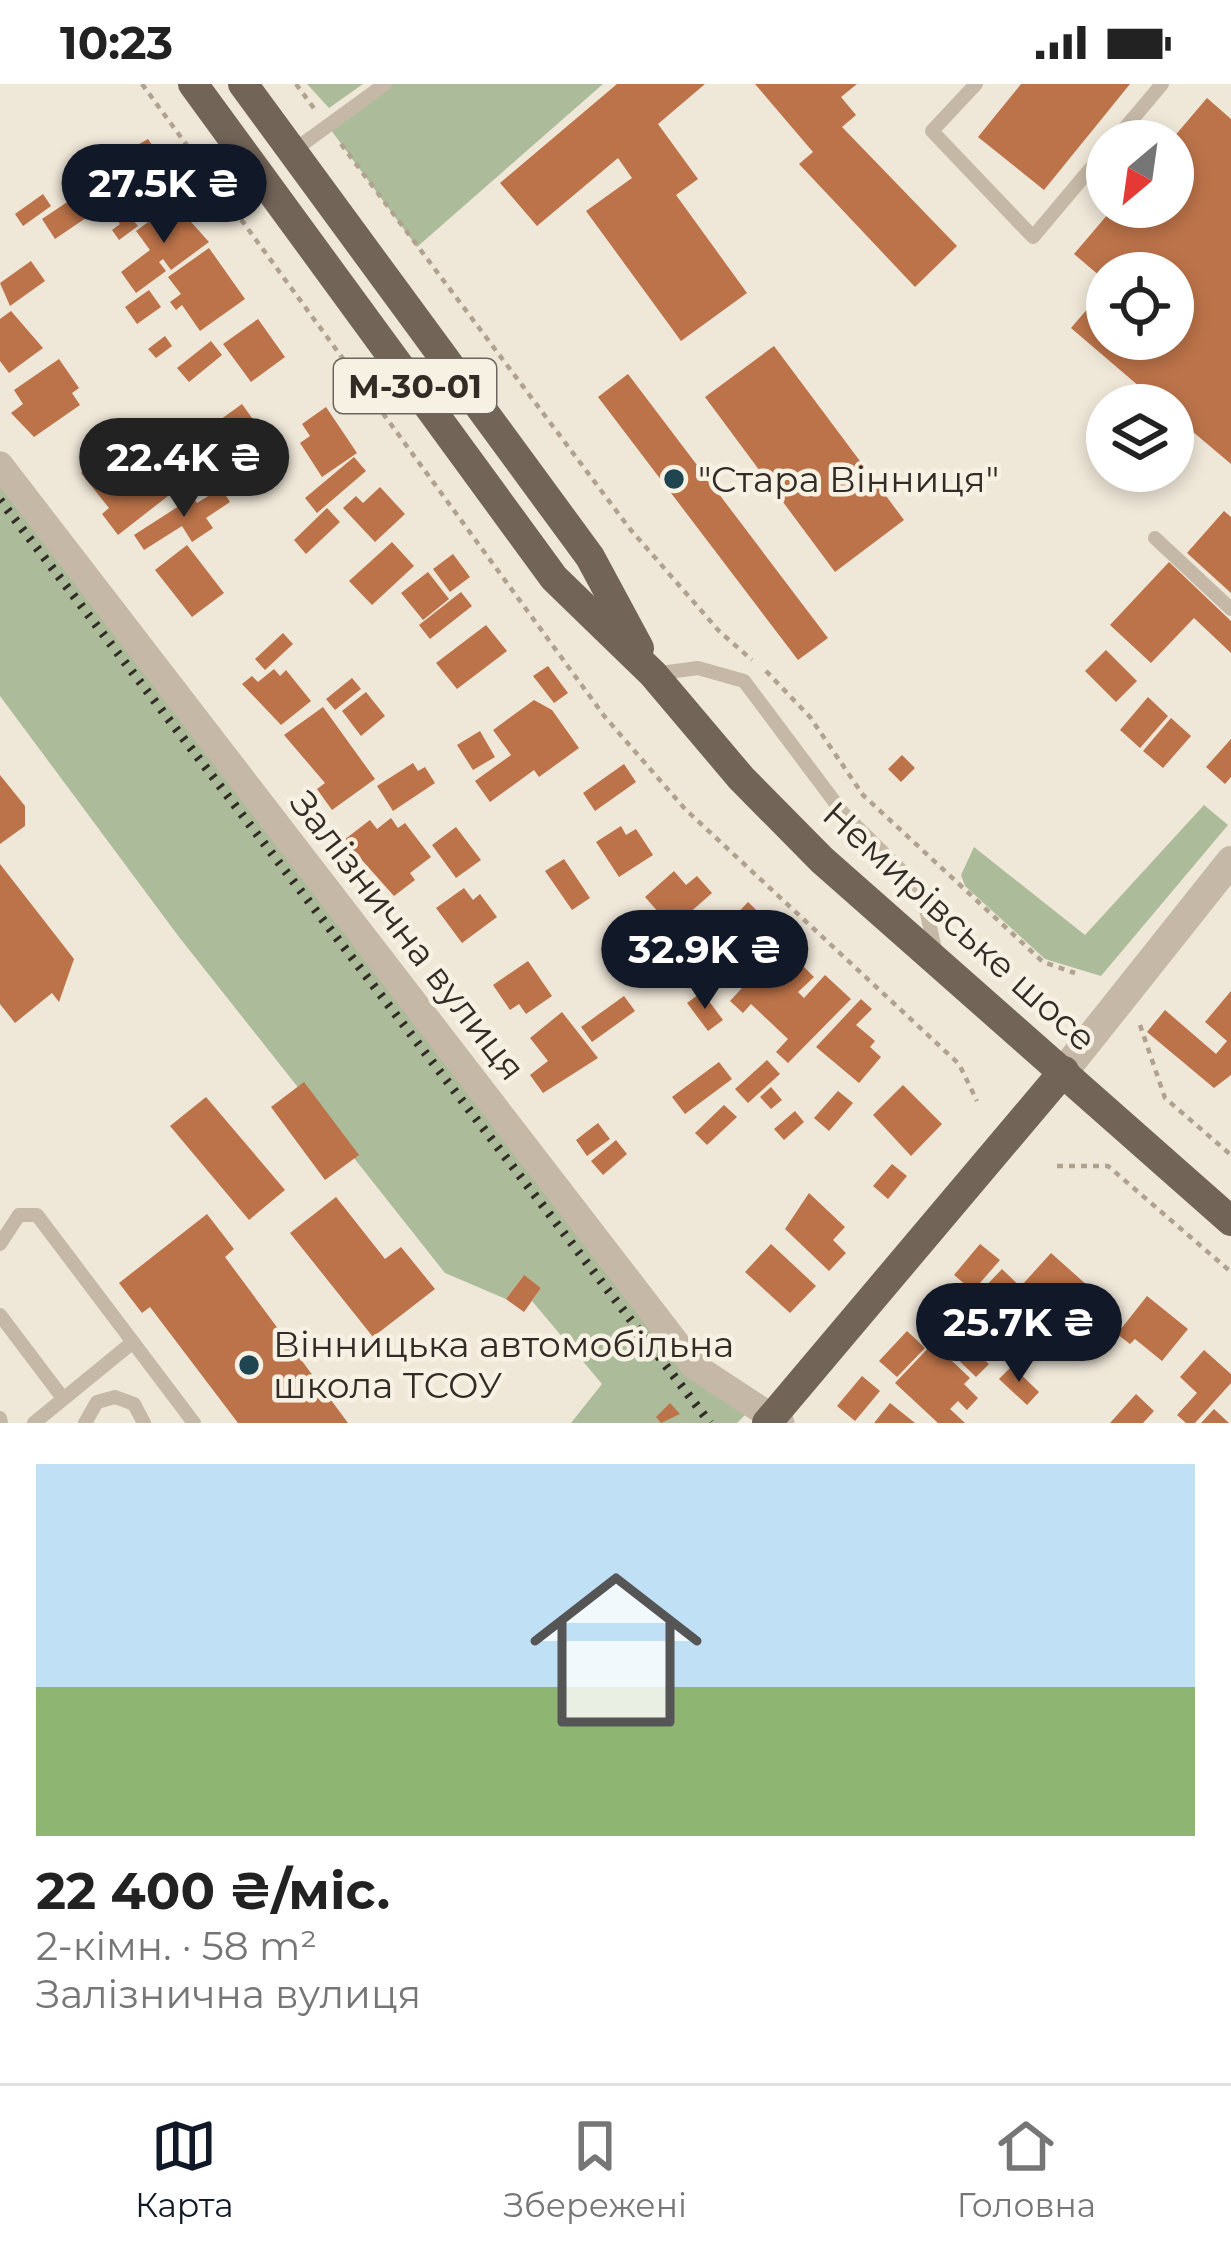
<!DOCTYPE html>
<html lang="uk">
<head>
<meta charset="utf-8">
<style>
	body { margin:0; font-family:Montserrat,sans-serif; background:#f6f6f6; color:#222; height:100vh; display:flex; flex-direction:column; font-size:45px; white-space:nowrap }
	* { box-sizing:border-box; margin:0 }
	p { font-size:39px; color:#767676 }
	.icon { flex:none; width:66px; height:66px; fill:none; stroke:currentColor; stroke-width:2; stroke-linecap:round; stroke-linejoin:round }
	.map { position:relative; height:1339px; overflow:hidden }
	.sheet { display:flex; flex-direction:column; background:#fff; flex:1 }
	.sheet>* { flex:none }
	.needle { width:78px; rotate:209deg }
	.buttons { position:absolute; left:1086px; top:36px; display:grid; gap:24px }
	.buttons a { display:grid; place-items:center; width:108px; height:108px; border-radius:50%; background:#fff; box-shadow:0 6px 18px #0003; font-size:60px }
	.price { position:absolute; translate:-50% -102px; padding:0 27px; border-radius:42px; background:#111827; color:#fff; font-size:39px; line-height:78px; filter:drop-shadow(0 3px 6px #0008) }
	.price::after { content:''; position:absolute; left:50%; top:72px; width:36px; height:27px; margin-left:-18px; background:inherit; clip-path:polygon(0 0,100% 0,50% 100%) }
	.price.selected { background:#222; color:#fff }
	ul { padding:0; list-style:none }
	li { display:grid; align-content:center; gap:24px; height:636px; padding:0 36px }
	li+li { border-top:3px solid #e0e0e0 }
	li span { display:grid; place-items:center; height:372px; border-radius:0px; color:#555 }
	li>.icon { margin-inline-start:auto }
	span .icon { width:216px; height:216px; fill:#fffc; stroke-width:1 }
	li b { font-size:51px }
	.status { display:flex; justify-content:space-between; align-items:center; height:84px; padding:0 60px; background:#fff; direction:ltr }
	.status svg { height:33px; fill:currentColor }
	.tab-bar { display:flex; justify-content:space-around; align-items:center; height:168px; border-top:3px solid #e0e0e0; background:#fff; font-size:33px; color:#767676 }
	.tab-bar a { display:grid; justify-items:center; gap:6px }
	.tab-bar .selected { color:#111827 }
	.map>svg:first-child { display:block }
	.green { fill:#acbc9a }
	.building { fill:#bc7349 }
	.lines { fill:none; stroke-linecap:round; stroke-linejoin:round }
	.path { stroke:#b1a290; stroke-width:4.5; stroke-dasharray:6 6; stroke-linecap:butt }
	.service { stroke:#c5b8a6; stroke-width:14 }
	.minor { stroke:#c5b8a6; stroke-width:27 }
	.tertiary { stroke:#c5b8a6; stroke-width:30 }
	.primary { stroke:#736458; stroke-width:30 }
	.rail { stroke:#322b26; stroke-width:9; stroke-dasharray:3 9; stroke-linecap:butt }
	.poi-dot { fill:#1f4650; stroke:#f7f1e4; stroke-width:4.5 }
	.labels { text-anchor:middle; stroke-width:9; stroke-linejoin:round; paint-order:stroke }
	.shield { fill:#f7f1e4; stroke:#6d665f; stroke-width:3 }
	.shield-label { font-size:33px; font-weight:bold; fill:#322b26 }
	.poi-label { font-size:36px; fill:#322b26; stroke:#f7f1e4; text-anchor:start }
	.street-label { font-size:36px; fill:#322b26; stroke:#f7f1e4 }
</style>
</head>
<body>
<div class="status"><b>10:23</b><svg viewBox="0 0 49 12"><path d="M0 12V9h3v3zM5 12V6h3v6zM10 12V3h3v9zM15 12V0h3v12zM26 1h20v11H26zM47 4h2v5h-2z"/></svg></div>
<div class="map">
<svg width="1231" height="1339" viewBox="0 0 1231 1339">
	<rect width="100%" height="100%" fill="#efe7d8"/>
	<!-- green -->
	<g class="green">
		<path d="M307,0h56l-34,24z"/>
		<path d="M385,0h218l-186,163 -89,-121z"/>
		<path d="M0,381l694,901 63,37 -20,20h-166l31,-39 -70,-83 9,-13 -18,-12 -17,23 -61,-26 -266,-336 -179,-241z"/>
		<path d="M1204,721l24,20 -127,151 -56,-17 -80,-73 -4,-11 13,-28 111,88z"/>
	</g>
	<!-- building -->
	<g class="building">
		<path d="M617,0h88l-47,40 40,55 -22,16 71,98 -66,48 -95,-130 46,-33 -14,-20 -81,68 -37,-43z"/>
		<path d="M755,0h102l-16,13 15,18 -14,12 115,119 -42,41 -116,-123 14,-12z"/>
		<path d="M1021,0h109l-86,106 -66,-53z"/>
		<path d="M1207,14l24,21v345l-58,-49v-10h-12l-90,-77 36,-42v53h66v-66h-66v9l-33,-28 40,-47h59v-69z"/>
		<path d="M148,55l17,25 -110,75 -13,-20 58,-39 -6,-10z"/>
		<path d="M168,83l16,20 -51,33 5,6 -19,14 -7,-10 8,-6 -10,-14z"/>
		<path d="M43,110l8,12 -28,20 -8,-12z"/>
		<path d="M174,119l35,39 -38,28 -8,-11 -4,3 7,9 -30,22 -15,-21 29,-22 -14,-19z"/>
		<path d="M209,164l36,51 -45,32 -18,-26 -6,5 -6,-8 11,-8 -13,-17z"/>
		<path d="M31,177l14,20 -35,25 -10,-23z"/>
		<path d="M149,206l12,17 -24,17 -12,-17z"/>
		<path d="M11,227l32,37 -34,25 -9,-12v-42z"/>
		<path d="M258,235l27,38 -34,25 -28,-38z"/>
		<path d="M165,252l7,10 -16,12 -8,-9z"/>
		<path d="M211,257l11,14 -33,27 -12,-14z"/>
		<path d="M774,262l130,174 -69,52 -130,-175z"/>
		<path d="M59,275l20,29 -7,5 8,12 -46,32 -23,-24 12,-9 -9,-14z"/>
		<path d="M628,290l200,264 -30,22 -200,-263z"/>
		<path d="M242,320l22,31 -43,31 -22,-31z"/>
		<path d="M326,323l31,46 -35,24 -22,-34 10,-7 -8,-12z"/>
		<path d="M141,338l23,30 6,-5 24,36 -11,8 -25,-37 -8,5 -21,-28z"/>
		<path d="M187,351l27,38 -15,11 -27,-38z"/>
		<path d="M108,368l29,36 15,-12 16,20 -50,39 -16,-21 7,-6 -28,-35z"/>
		<path d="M354,373l12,14 -49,42 -12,-15z"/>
		<path d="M380,403l25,27 -30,28 -32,-34 13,-12 7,7z"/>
		<path d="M221,404l9,14 -24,16 7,10 -21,14 -10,-16 -38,24 -10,-15 59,-38 4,6z"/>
		<path d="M327,424l13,14 -34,32 -12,-14z"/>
		<path d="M1224,427l7,6v76l-44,-40z"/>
		<path d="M392,458l22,24 -42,39 -23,-24z"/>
		<path d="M187,461l37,48 -32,24 -37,-47z"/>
		<path d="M453,470l17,23 -20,15 -17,-23z"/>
		<path d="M1169,478l62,59v32l-37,-35 -43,45 -41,-38z"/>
		<path d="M428,488l21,27 -26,21 -22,-27z"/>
		<path d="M461,508l11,14 -42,33 -11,-14z"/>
		<path d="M486,541l21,26 -50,38 -21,-26z"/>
		<path d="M283,549l10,11 -28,26 -10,-11z"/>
		<path d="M1106,566l31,31 -21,21 -31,-31z"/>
		<path d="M548,582l20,27 -14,10 -21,-27z"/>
		<path d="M274,585l6,7 6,-6 25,31 -30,24 -39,-41 10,-8 6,6z"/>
		<path d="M352,594l9,11 -26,21 -9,-11z"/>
		<path d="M366,608l19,24 -24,20 -19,-25z"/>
		<path d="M1148,613l20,19 -28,32 -20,-18z"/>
		<path d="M534,616l18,10 27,38 -40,29 -5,-7 -44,32 -15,-21 36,-26 -18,-25z"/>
		<path d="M323,623l52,72 -43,31 -15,-21 8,-6 -41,-48z"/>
		<path d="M1171,634l20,18 -28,32 -20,-17z"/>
		<path d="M480,647l15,26 -22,13 -16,-25z"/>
		<path d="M1231,655v38l-6,7 -19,-17z"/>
		<path d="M902,671l13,13 -14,14 -13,-13z"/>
		<path d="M413,679l5,8 7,-4 10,16 -42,28 -16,-25z"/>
		<path d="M624,680l12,18 -41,29 -12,-18z"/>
		<path d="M0,691l25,31v20l-25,18z"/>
		<path d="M391,734l7,10 7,-5 26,34 -21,16 5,7 -21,16 -50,-56 26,-20 7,9z"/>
		<path d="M621,742l5,9 10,-6 17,26 -34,22 -23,-35z"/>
		<path d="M456,743l25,33 -25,18 -24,-33z"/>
		<path d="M564,775l26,39 -18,12 -27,-39z"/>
		<path d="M0,780l74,95 -15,43 -7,-9 -37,30 -15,-19z"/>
		<path d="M674,787l12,14 11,-9 15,17 -51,45 -13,-14 11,-11 -14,-16z"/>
		<path d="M464,804l9,12 7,-6 17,23 -35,26 -26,-35z"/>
		<path d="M748,818l26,25 -16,18 -27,-25z"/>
		<path d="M720,828l25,31 -30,24 5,7 -16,13 -30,-37z"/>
		<path d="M663,857l16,23 -28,19 -16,-23z"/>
		<path d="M773,865l13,11 -10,11 6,7 16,-17 16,16 -16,15 6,6 21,-23 26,24 -63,64 -12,-11 12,-13 -37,-35 -8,9 -13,-12 12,-13 -5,-5z"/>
		<path d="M528,877l24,35 -26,18 -7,-10 -9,6 -17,-25z"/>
		<path d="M1231,907v84l-17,13 -67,-56 18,-22 51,44 11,-13 -22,-19z"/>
		<path d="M702,908l21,28 -15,11 -21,-28z"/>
		<path d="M624,912l11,15 -43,31 -11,-15z"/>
		<path d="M861,915l11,10 -16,16 19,16 -5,6 11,10 -22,26 -43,-36z"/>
		<path d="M562,928l36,46 -55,35 -13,-18 18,-14 -18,-23z"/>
		<path d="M767,976l13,14 -32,29 -13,-14z"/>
		<path d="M719,978l13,17 -47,35 -13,-17z"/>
		<path d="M304,998l55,73 -34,25 -54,-73z"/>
		<path d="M903,1001l39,39 -31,32 -38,-41z"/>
		<path d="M771,1003l11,13 -11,9 -11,-12z"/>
		<path d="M838,1007l15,12 -24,28 -15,-13z"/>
		<path d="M206,1013l79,93 -36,30 -79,-94z"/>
		<path d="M724,1021l13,12 -30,28 -12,-12z"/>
		<path d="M795,1027l9,11 -20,18 -10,-11z"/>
		<path d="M598,1039l12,16 -23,17 -11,-16z"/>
		<path d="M616,1056l11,14 -24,21 -12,-14z"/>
		<path d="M892,1080l15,12 -19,23 -15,-13z"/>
		<path d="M809,1109l36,34 -12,13 13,13 -17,18 -44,-42z"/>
		<path d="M336,1113l49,62 16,-12 34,42 -62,48 -83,-104z"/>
		<path d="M207,1130l27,35 -9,8 123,166h-110l-88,-116 -8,6 -23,-30z"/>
		<path d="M771,1160l45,42 -26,27 -45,-41z"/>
		<path d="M980,1160l20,16 -27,31 -19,-16z"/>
		<path d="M1051,1169l37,33 -29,32 -37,-33z"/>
		<path d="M1002,1185l31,30 -40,41 -31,-29z"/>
		<path d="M524,1191l17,13 -17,24 -18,-13z"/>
		<path d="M1147,1212l41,33 -26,32 -27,-22 -5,5 -13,-10z"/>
		<path d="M1016,1244l25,20 -20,23 -24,-20z"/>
		<path d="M953,1246l36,34 -13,13 -35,-34z"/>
		<path d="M907,1247l18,17 -28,29 -18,-16z"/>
		<path d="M933,1259l37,35 -6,6 14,14 -11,12 -9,-9 -8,8 15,14h-27l-43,-40z"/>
		<path d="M1204,1266l27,24v9l-36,40h-9l-9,-8 20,-22 -17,-16z"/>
		<path d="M1012,1282l27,26 -12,13 -28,-26z"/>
		<path d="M862,1292l18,15 -25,30 -18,-15z"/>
		<path d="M1136,1310l18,17 -11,12h-33z"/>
		<path d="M670,1319l10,11 -19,9 -5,-6z"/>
		<path d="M890,1319l25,20h-41z"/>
		<path d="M1214,1325l15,14h-28z"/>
	</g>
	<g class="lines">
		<!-- path -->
		<g class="path">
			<path d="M142,0l463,633 80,92 274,255 18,37"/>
			<path d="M296,0l20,27"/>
			<path d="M341,60l289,385 89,102 33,29"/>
			<path d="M766,587l44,46 53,78 180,167 32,11"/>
			<path d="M1140,941l25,73 66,57"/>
			<path d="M1057,1082h51l123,106"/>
		</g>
		<!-- service -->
		<g class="service">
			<path d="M976,0l-44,47 101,106 74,-88"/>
			<path d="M1114,57l48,-57"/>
			<path d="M293,67l92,-67"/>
			<path d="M1155,454l76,71"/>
			<path d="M653,590l45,-6 46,13 99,132 79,78 14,63"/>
			<path d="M0,1160l19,-29h18l157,208"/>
			<path d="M0,1231l62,82"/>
			<path d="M0,1334l1,5"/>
			<path d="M34,1339l99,-81"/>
			<path d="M85,1339l12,-21 18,-5 19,7 10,19"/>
		</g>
		<!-- minor -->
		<path class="minor" d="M0,381l694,901 87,57"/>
		<!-- tertiary -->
		<path class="tertiary" d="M1064,987l167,-210"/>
		<!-- primary -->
		<g class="primary">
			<path d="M193,0l361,494 99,96 88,104 81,82 409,361"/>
			<path d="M243,0l347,473 49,91"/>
			<path d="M767,1339l297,-352"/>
		</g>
		<!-- rail -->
		<path class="rail" d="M0,416l710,923"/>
	</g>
	<!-- markers -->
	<g class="poi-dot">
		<circle cx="674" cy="395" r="12"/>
		<circle cx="249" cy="1281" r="12"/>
	</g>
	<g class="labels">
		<!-- shield labels -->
		<rect class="shield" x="334" y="275" width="162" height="54" rx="9"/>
		<g class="shield-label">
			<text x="415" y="314">М-30-01</text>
		</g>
		<!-- poi labels -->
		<g class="poi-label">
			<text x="698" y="408">"Стара Вінниця"</text>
			<text x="273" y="1273">Вінницька автомобільна<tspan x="273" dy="41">школа ТСОУ</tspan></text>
		</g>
		<!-- street labels -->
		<g class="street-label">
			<text transform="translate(960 842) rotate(42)" y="13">Немирівське шосе</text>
			<text transform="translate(408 851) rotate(52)" y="13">Залізнична вулиця</text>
		</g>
	</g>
</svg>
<div class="buttons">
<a><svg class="needle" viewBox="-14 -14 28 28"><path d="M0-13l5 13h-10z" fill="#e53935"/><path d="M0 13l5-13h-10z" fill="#767676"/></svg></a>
<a><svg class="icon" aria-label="locate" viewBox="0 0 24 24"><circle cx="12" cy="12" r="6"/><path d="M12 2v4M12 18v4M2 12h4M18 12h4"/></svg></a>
<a><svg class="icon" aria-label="layers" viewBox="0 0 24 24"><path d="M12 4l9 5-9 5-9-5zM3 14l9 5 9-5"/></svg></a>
</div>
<b class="price" style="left:164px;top:162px">27.5K ₴</b>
<b class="price selected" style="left:184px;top:436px">22.4K ₴</b>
<b class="price" style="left:705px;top:928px">32.9K ₴</b>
<b class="price" style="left:1019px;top:1301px">25.7K ₴</b>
</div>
<section class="sheet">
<ul>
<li><span style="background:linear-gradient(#bfe0f5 60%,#8fb573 0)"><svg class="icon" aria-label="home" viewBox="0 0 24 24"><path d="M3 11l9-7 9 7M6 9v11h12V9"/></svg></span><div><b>22 400 ₴/міс.</b><p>2-кімн. · 58 m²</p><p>Залізнична вулиця</p></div></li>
</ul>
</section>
<nav class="tab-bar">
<a class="selected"><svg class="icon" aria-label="map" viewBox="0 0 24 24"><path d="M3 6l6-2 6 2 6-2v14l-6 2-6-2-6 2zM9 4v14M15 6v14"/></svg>Карта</a>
<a><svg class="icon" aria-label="saved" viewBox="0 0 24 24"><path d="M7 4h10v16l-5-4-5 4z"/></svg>Збережені</a>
<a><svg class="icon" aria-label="home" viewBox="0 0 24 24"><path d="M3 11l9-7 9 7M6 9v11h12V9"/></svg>Головна</a>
</nav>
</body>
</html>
